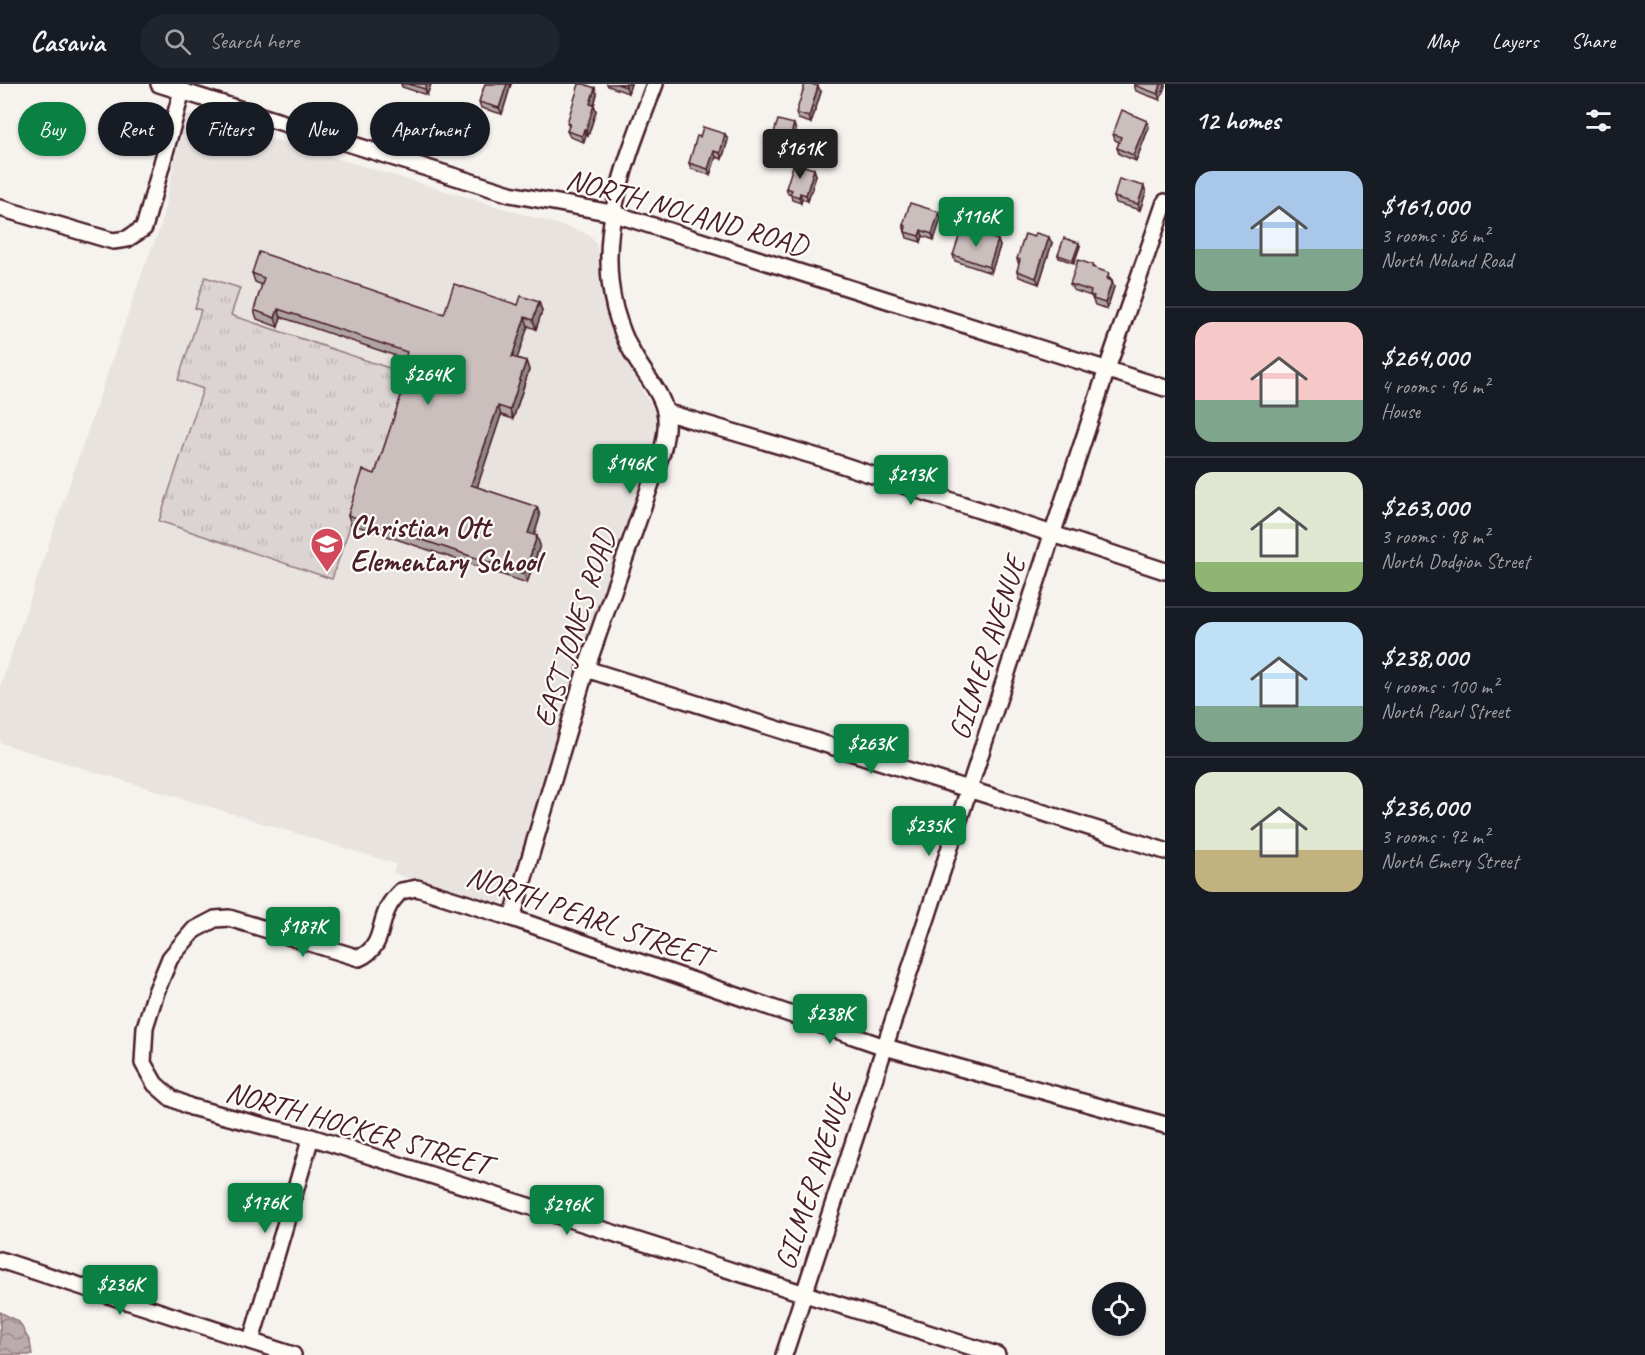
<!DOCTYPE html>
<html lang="en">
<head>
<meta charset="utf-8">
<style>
	body { margin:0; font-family:Caveat,sans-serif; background:#20242c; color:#f1f3f6; height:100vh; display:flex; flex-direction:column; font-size:22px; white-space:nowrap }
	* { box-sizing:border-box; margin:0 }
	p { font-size:20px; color:#9ea1a6 }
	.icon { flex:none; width:33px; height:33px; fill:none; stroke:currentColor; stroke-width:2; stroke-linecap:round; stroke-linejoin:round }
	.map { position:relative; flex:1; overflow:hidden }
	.panel { display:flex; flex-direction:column; background:#171b24; width:480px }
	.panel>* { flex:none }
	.hud { position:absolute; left:18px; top:18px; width:570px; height:54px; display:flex; gap:12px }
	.controls { position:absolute; left:1092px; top:1198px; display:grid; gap:12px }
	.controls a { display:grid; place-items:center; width:54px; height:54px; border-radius:50%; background:#171b24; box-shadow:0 2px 4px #0004; font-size:30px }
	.price { position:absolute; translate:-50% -51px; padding:0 14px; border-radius:6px; background:#0b8043; color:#fff; font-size:20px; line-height:39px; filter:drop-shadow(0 2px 3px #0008) }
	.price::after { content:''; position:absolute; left:50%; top:36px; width:18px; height:14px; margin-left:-9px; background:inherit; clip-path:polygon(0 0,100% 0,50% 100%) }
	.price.selected { background:#222; color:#fff }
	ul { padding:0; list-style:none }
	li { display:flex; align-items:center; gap:18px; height:150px; padding:0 30px }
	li+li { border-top:2px solid #363941 }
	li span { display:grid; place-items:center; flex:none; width:168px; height:120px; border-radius:18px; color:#555 }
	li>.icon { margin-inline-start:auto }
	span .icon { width:72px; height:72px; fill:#fffc; stroke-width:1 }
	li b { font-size:26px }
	h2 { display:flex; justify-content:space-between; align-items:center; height:72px; padding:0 30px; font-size:26px }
	.tag { padding:0 21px; border-radius:27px; background:#171b24; box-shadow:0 2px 4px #0004; font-size:21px; line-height:54px }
	.tag.selected { background:#0b8043; color:#fff }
	header { display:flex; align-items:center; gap:36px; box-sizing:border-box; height:84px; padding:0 30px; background:#171b24; border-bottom:2px solid #363941 }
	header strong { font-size:28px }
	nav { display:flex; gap:33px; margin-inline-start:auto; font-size:21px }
	.search { width:420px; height:54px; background:#20242c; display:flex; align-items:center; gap:15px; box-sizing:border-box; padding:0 21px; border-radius:33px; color:#9ea1a6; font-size:22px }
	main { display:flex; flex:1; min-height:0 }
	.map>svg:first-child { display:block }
	.built { fill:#e9e3e0 }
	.park { fill:url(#park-tufts); stroke:#937a7e; stroke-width:1.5 }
	.water { fill:url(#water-waves); stroke:#8e7378; stroke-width:1.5 }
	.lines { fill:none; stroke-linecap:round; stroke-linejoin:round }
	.minor-casing { stroke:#4a1f2b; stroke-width:20 }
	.minor { stroke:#fdfcf7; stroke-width:15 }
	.wall { fill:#afa4a3; stroke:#4a1f2b; stroke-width:1.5 }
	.shaded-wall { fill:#8e8685; stroke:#4a1f2b; stroke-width:1.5 }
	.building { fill:#cbbfbe; stroke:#4a1f2b; stroke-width:1.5 }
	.labels { text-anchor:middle; stroke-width:4.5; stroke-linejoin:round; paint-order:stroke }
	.street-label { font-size:30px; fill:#4a1f2b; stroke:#fdfcf7 }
	.poi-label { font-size:30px; font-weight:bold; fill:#4a1f2b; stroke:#fdfcf7; text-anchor:start }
</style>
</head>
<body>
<header>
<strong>Casavia</strong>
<div class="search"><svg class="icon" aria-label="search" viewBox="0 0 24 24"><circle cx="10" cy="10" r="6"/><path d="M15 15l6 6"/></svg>Search here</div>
<nav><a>Map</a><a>Layers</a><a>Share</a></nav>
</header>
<main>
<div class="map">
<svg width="1165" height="1271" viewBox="0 0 1165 1271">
	<defs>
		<pattern id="park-tufts" width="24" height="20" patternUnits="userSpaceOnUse" patternTransform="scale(1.5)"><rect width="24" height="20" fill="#dcd4d2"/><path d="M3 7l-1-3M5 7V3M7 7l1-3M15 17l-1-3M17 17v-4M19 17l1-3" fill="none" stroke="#beb6b4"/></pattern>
		<pattern id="water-waves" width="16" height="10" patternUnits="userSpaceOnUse" patternTransform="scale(1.5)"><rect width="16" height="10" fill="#bbabac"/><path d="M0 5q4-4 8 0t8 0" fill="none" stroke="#9a8b8c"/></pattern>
	</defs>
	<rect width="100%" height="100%" fill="#f6f3ef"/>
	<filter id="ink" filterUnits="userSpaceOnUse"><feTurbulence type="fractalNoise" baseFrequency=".0167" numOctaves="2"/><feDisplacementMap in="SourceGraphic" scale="12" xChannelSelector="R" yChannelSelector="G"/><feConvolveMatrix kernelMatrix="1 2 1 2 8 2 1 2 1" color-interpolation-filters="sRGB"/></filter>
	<g filter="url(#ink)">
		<!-- built -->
		<path class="built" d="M185,29l395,118 9,4 7,9 29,116 31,54 3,22 -5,24 -146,436 -11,9 -15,-1 -89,-31 3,-9 -396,-121v-57l143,-416 17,-42 19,-86z"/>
		<!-- park -->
		<path class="park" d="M205,193l35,11 -9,27 158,53 5,-13 16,6 -9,29 8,3 -31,90 -12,-4 -34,100 -173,-58 44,-132 -25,-9 23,-70 -6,-2z"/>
		<!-- water -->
		<path class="water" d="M0,1228l19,10 11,20 2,13h-32z"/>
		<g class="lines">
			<!-- minor casing -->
			<g class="minor-casing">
				<g id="minor">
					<path d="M159,0l351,110 102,19 553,175"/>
					<path d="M0,124l113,33 14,-2 17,-11 38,-137"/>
					<path d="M665,328l153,45 347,114"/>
					<path d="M586,585l579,182"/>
					<path d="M512,834l74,-249 76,-217c3,-13 6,-27 3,-41 -5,-22 -23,-39 -33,-59 -7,-12 -13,-29 -17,-43 -20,-79 13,-152 40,-225"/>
					<path d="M0,1176l293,95"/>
					<path d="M251,1257l60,-204"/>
					<path d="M784,1271l268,-820 55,-166 58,-167"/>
					<path d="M997,1271l-686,-218 -40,-9 -80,-21 -20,-9 -16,-14 -12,-21 2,-36 11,-35 14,-34 24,-28 21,-11 14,-1 130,40c25,-11 19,-33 30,-52 3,-6 8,-11 12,-15l16,-3 95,30 373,129 280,78"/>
				</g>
			</g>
			<!-- minor -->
			<use href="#minor" class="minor"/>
		</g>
		<!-- wall -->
		<g class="wall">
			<path d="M401,0h30l-4,11 -25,-8z"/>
			<path d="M485,0h26l-9,30 -21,-6 -2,-6z"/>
			<path d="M607,0h24l-3,9 -20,-7z"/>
			<path d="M1165,0l-5,16 -24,-9 -2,-6z"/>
			<path d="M595,4l2,6 -3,11 2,6 -8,25 -2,-1 -2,7 -14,-5 -3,-6 2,-4 -2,-4z"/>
			<path d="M821,8l-10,31 -13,-4 -2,-6z"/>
			<path d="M1147,37l2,6 -13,34 -17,-7 -2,-6 2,-6 -4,-2 -2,-6z"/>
			<path d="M796,46l-6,20 -16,-5 -2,-6z"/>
			<path d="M725,50l3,6 -6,19 -6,-2 -6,18 -19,-6 -2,-6 11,-26z"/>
			<path d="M814,85l2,6 -8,26 -6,-2 -1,4 -9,-3 -1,-5 -3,-1 -2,-6z"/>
			<path d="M1146,108l-6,18 -24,-7 -2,-6z"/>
			<path d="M939,128l2,6 -7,22 -11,-4 -2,6 -14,-4 -4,-13z"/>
			<path d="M1052,159l-13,41 -20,-7 -2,-6 2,-6 -2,-6z"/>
			<path d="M1000,162l-9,27 -36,-12 -2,-6z"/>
			<path d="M1080,162l-6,17 -15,-5 -1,-3z"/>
			<path d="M1093,181l1,3 17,11 -1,1 4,7 -7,22 -12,-4 -4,-9 -18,-6 -3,-6z"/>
			<path d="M252,189l192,41 95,-12 3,9 -6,18 -8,-3 -11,32 9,3 3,9 -16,49 -12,-4 -24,72 60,20 3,9 -6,19 6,10 -13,38 -176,-59 -3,-9 27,-41 28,-83 -2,-1 -3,-9 7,-22 -124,-42 -3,10 -21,-8 -3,-9 8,-25 -7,-3z"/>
		</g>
		<!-- shaded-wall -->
		<g class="shaded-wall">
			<path d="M427,0h4l-4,11 -2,-6z"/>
			<path d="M507,0h4l-9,30 -3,-6z"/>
			<path d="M626,0h5l-3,9 -2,-6z"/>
			<path d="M1161,0h4v2l-5,14 -2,-6z"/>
			<path d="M818,2l3,6 -10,31 -2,-6z"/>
			<path d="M595,4l2,6 -3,11 2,6 -8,25 -2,-6 4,-26z"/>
			<path d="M1147,37l2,6 -13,34 -3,-6z"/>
			<path d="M794,40l2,6 -6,20 -2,-6z"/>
			<path d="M584,45l2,6 -2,7 -2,-6z"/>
			<path d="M725,50l3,6 -6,19 -2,-6z"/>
			<path d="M714,67l2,6 -6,18 -2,-6z"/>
			<path d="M814,85l2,6 -8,26 -2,-6z"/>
			<path d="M1144,102l2,6 -6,18 -2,-6z"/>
			<path d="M800,109l2,6 -1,4 -2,-6z"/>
			<path d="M939,128l2,6 -7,22 -2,-6z"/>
			<path d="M921,146l2,6 -2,6 -2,-6z"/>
			<path d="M1049,153l3,6 -13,41 -3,-6z"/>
			<path d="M998,156l2,6 -9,27 -2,-6z"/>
			<path d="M1079,159l1,3 -6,17 -1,-3z"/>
			<path d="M1112,197l2,6 -7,22 -2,-6z"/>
			<path d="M539,218l3,9 -6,18 -3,-9z"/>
			<path d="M278,225l3,8 -3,10 -3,-9z"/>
			<path d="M525,233l3,9 -13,39 -3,-8z"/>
			<path d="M526,277l3,9 -16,49 -3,-9z"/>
			<path d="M498,322l3,9 -26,79 -4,-9z"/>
			<path d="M537,423l3,9 -8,26 -4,-9z"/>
			<path d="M537,452l3,9 -13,38 -3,-9z"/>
		</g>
		<!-- building -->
		<g class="building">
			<path d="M408,0h19l-2,5z"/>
			<path d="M485,0h22l-8,24 -20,-6z"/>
			<path d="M579,0h5l11,4 -5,16 4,1 -8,25 -2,-1 -2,7 -15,-5 3,-7 -3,-1z"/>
			<path d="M617,0h9v3z"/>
			<path d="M805,0h6l7,2 -9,31 -13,-4z"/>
			<path d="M1134,0h27l-3,10 -24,-9z"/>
			<path d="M1122,26l25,11 -14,34 -16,-7 4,-11 -8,-3z"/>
			<path d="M778,36l16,4 -6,20 -16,-5z"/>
			<path d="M703,43l22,7 -5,19 -6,-2 -6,18 -19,-6 8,-27 3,1z"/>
			<path d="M794,79l20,6 -8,26 -6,-2 -1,4 -9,-3 2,-4 -6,-2z"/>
			<path d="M1119,95l25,7 -6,18 -24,-7z"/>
			<path d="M910,119l29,9 -7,22 -11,-4 -2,6 -14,-4 1,-6 -3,-1z"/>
			<path d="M962,144l36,12 -9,27 -36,-12z"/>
			<path d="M1036,149l13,4 -13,41 -19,-7 3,-11 -3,-1 8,-25 9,3z"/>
			<path d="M1064,154l15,5 -6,17 -15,-5z"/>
			<path d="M259,168l185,62 10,-30 64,21 3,-9 18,6 -6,18 -8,-3 -13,40 14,4 -16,49 -12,-4 -27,79 66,22 -9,26 9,3 -13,38 -176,-59 15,-45 12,4 30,-90 -7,-3 9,-29 -129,-43 -3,9 -21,-8 10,-32 -12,-5z"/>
			<path d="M1078,176l15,5 -1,2 17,6 -2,6 5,2 -7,22 -12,-4 1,-3 -4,-1 1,-4 -21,-7z"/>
		</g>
	</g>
	<!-- icons -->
	<defs>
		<g id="school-pin" transform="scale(1.725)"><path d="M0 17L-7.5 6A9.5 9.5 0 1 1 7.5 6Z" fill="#d1495b" stroke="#fdfcf7"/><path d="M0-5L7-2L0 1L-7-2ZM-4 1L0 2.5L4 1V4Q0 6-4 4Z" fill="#fff"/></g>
	</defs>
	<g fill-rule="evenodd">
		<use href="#school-pin" x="327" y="460"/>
	</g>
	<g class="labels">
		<!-- street labels -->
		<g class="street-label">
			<text transform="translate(687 128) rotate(16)" y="10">NORTH NOLAND ROAD</text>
			<text transform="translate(574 544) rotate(-72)" y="10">EAST JONES ROAD</text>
			<text transform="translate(987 564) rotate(-72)" y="10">GILMER AVENUE</text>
			<text transform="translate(588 832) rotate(19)" y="10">NORTH PEARL STREET</text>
			<text transform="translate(358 1044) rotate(16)" y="10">NORTH HOCKER STREET</text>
			<text transform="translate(813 1094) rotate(-72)" y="10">GILMER AVENUE</text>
		</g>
		<!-- poi labels -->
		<g class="poi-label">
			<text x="350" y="453">Christian Ott<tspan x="350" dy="34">Elementary School</tspan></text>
		</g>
	</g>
</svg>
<div class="controls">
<a><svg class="icon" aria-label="locate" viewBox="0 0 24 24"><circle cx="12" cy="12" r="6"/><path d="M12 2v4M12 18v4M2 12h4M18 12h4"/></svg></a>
</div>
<b class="price selected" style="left:800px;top:96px">$161K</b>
<b class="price" style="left:976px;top:164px">$116K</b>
<b class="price" style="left:428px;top:322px">$264K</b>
<b class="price" style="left:630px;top:411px">$146K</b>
<b class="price" style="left:911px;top:422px">$213K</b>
<b class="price" style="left:871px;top:691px">$263K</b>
<b class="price" style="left:929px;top:773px">$235K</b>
<b class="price" style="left:303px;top:874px">$187K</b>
<b class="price" style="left:830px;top:961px">$238K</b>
<b class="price" style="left:265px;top:1150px">$176K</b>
<b class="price" style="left:567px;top:1152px">$296K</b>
<b class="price" style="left:120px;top:1232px">$236K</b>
<div class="hud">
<a class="tag selected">Buy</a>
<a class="tag">Rent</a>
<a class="tag">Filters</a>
<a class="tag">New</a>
<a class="tag">Apartment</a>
</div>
</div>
<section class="panel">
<h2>12 homes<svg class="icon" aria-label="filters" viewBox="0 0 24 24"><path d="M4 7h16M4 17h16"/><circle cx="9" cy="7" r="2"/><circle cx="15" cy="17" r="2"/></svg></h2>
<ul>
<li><span style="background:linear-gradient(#a9c7e8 65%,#7fa58c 0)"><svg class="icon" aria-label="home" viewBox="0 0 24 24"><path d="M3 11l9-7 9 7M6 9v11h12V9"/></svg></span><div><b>$161,000</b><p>3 rooms · 86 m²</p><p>North Noland Road</p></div></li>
<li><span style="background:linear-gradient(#f6c9c9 65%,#7fa58c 0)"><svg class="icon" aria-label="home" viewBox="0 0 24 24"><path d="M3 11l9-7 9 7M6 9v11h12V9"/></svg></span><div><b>$264,000</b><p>4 rooms · 96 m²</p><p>House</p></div></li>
<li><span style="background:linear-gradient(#dfe7d0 75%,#8fb573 0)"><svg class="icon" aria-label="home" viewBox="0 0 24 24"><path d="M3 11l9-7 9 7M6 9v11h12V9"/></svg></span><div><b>$263,000</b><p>3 rooms · 98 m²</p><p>North Dodgion Street</p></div></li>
<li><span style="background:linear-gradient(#bfe0f5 70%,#7fa58c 0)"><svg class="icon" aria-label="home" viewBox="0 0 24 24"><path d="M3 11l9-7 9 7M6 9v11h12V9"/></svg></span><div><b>$238,000</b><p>4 rooms · 100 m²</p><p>North Pearl Street</p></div></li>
<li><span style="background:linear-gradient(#dfe7d0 65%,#c2b280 0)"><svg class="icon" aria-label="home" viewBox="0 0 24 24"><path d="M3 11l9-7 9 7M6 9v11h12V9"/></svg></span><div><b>$236,000</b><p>3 rooms · 92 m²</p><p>North Emery Street</p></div></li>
</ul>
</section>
</main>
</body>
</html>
